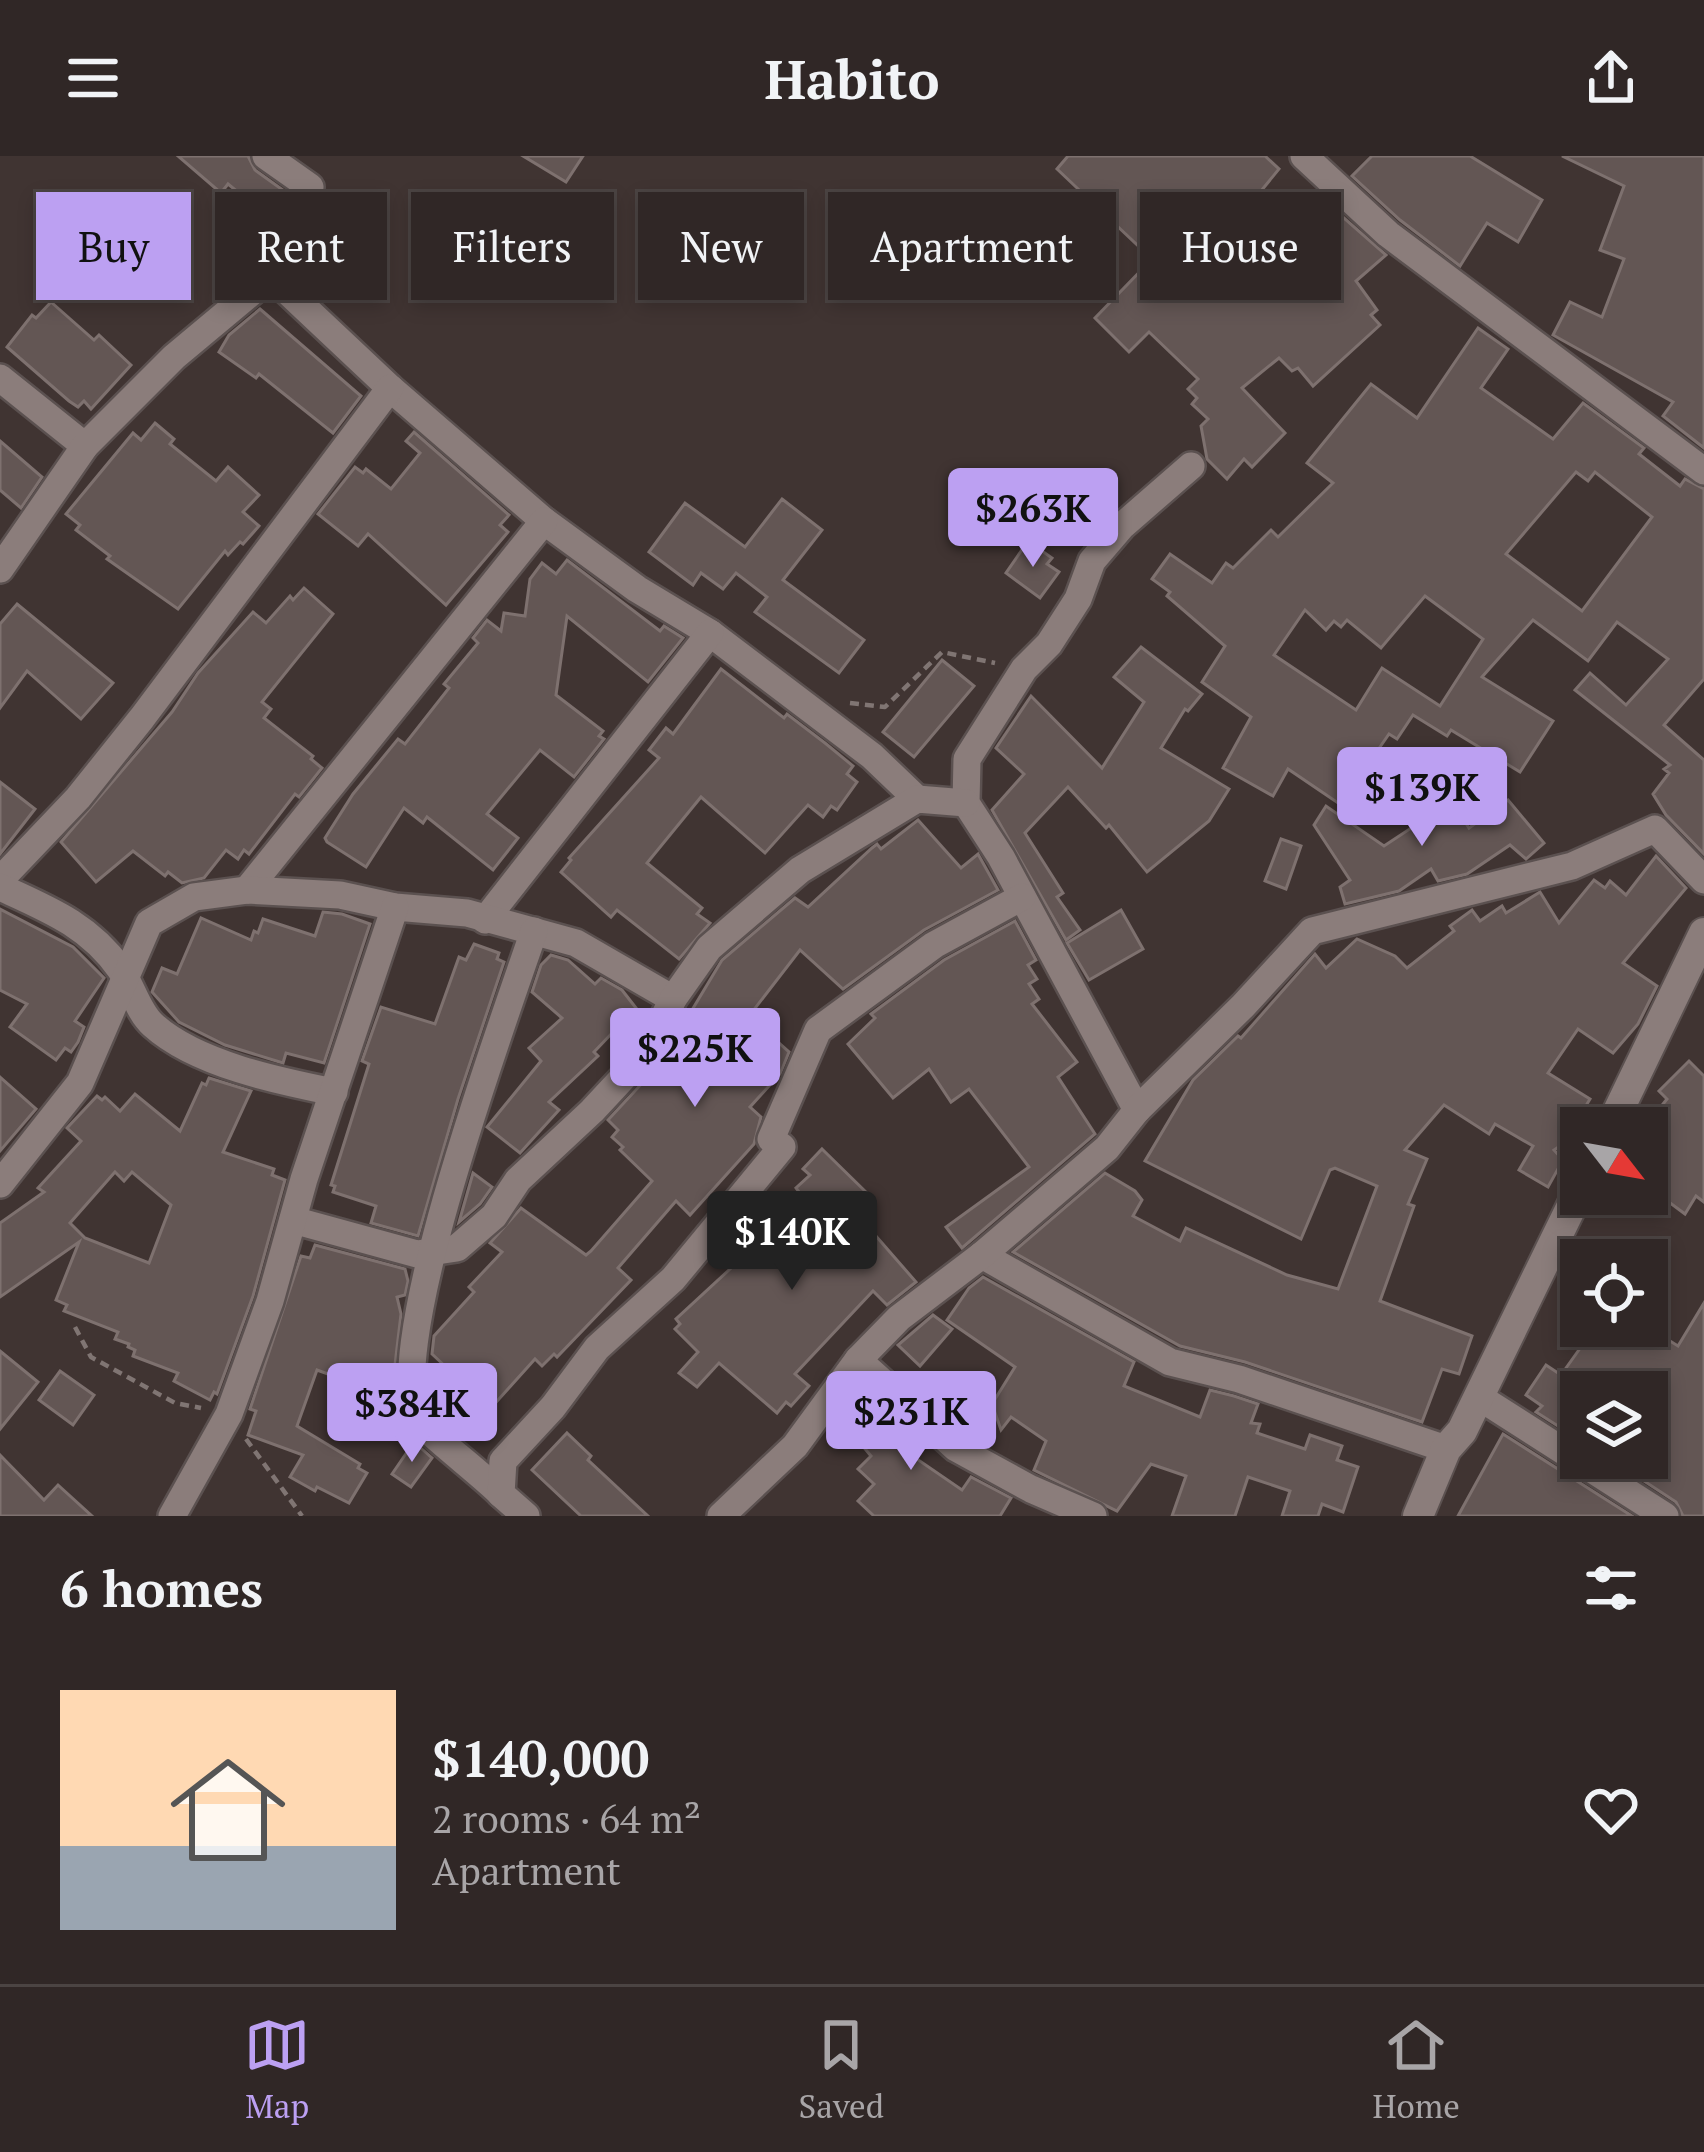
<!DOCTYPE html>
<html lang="en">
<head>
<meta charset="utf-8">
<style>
	body { margin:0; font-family:"PT Serif",serif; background:#382f2e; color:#f1f3f6; height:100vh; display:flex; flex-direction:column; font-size:45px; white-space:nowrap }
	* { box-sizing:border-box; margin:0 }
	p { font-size:39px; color:#a8a5a7 }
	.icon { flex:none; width:66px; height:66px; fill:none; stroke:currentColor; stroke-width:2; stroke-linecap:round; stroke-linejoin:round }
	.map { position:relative; height:1360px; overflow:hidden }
	.side { display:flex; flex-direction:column; background:#302726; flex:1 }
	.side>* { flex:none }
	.top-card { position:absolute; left:36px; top:36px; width:1632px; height:108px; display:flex; gap:24px }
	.needle { width:78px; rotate:121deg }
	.tools { position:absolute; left:1560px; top:951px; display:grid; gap:24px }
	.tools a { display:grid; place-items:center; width:108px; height:108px; border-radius:0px; background:#302726; box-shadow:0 6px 18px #0003,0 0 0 3px #4b4443; font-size:60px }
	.price { position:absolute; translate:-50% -102px; padding:0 27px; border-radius:12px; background:#bca0f2; color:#111; font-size:39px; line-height:78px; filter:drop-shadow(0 3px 6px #0008) }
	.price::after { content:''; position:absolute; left:50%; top:72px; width:36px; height:27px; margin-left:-18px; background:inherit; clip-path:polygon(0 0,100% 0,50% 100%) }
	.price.active { background:#222; color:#fff }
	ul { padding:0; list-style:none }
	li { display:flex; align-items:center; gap:36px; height:300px; padding:0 60px }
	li+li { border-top:3px solid #4b4443 }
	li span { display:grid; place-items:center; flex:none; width:336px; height:240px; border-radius:0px; color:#555 }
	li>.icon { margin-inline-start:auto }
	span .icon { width:144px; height:144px; fill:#fffc; stroke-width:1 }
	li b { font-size:51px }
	h2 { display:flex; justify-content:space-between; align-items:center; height:144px; padding:0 60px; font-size:51px }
	.pill { padding:0 42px; border-radius:0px; background:#302726; box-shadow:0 6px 18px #0003,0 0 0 3px #4b4443; font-size:42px; line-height:108px }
	.pill.active { background:#bca0f2; color:#111 }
	header { display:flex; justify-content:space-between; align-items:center; height:156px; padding:0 60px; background:#302726; font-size:54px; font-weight:800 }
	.menu { display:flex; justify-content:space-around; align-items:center; height:168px; border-top:3px solid #4b4443; background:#302726; font-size:33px; color:#a8a5a7 }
	.menu a { display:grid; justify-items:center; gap:6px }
	.menu .active { color:#bca0f2 }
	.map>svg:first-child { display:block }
	.building { fill:#635654; stroke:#7e716f; stroke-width:3; fill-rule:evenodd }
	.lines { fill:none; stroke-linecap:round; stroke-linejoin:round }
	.minor-casing { stroke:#5b5150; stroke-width:32 }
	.tertiary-casing { stroke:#5b5150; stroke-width:34 }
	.path { stroke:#807573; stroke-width:4.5; stroke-dasharray:9 6; stroke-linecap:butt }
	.minor { stroke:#8b7d7b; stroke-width:27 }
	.tertiary { stroke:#8b7d7b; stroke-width:30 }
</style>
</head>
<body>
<header><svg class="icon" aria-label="menu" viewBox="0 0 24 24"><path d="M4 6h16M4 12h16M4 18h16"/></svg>Habito<svg class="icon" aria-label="share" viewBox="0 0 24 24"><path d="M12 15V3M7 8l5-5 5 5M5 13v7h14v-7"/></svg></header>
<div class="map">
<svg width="1704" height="1360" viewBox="0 0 1704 1360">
	<rect width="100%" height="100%" fill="#403432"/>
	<!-- building -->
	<g class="building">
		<path d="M178,0h70l7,14 32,23 -21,22 -38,-31 -7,9z"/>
		<path d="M523,0h60l-17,26z"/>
		<path d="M1068,0h197l14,13 -18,22 54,52 29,-25 42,37 -30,26 21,29 -6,5 9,10 -67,61 -15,-18 -6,3 -13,-13 -37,30 43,45 -33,34 -8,-8 -17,20 -20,-20 -6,-33 7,-7 -16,-15 5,-6 -9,-9 10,-10 -49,-47 -20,20 -34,-34 57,-59 -95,-90z"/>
		<path d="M1372,0h98l72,44 -24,42 -31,-19 -27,43 -60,-46 -48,-44z"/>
		<path d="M1562,0h142v292l-41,-32 10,-14 -120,-67 17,-33 32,15 22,-58 -24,-9 24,-64z"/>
		<path d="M51,146l43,38 5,-5 32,30 -40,44 -7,-8 -6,6 -9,-6 -62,-54 25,-32 4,3z"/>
		<path d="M260,153l101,87 -28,37 -74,-59 -3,4 -37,-26 10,-17z"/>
		<path d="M1478,172l30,21 -27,39 72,51 30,-36 61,45 -5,6 41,32 5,-7 19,10v190l-40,46 40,35v94l-38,-39 -13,-21 16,-21 -5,-4 6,-4 -95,-75 15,-17 36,32 42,-46 -51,-37 -29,39 -55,-41 -51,57 71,44 -33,51 -69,-42 -4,6 -34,-21 -16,24 -8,-5 -27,39 4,4 -22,30 -56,-38 -15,27 -50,-28 28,-51 -49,-35 23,-36 -58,-50 3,-4 -18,-13 18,-25 42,29 14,-20 7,5 38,-38 7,7 55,-54 -26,-20 64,-79 46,34zM1576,316l12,9 7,-9 57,45 -70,94 -76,-57zM1425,440l58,43 -43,67 -58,-38 -26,42 -82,-55 31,-45 21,20 8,-9 7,6 6,-7 34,28z"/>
		<path d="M155,267l19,16 -4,5 46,37 12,-14 31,28 -16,17 16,14 -16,18 -3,-2 -12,13 -3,-4 -47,58 -71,-50 3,-3 -34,-26 4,-5 -14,-11 67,-81 8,7z"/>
		<path d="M414,276l95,83 -9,10 8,7 -62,73 -78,-71 -10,12 -40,-32 37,-47 8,6 3,-4 25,20 29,-36 -14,-12z"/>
		<path d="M0,285l42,36 -21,31 -21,-18z"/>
		<path d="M782,343l40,31 -39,50 81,60 -25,33 -84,-61 12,-15 -31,-24 -13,16 -22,-16 -8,12 -44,-33 36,-49 60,44z"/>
		<path d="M1028,385l24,17 -5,6 12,8 -19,26 -34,-25z"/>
		<path d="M567,404l93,71 4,-5 19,12 -35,44 -81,-66 -11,79 47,36 -4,5 5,3 -30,38 -34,-27 -53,64 31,24 -25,32 -66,-53 -4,6 -19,-15 -38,59 -39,-25 -2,-4 28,-44 45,-55 7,5 44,-56 -5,-4 34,-41 -5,-5 14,-18 14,11 3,-18 21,3 5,-37 12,-16 14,11z"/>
		<path d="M304,432l29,26 -71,88 9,7 -7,9 49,38 -2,3 11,9 -23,29 -4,-3 -46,60 -5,-4 -6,9 -12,-9 -22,28 -22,5 -14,-11 -3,4 -32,-25 -37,31 -35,-40 111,-130 26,-39 55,-61 13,11 24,-27 3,4z"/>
		<path d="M17,448l96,79 -32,36 -54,-48 -27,37v-84z"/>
		<path d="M1141,491l61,47 -14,17 -3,-2 -24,39 68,41 -20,32 -62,51 -38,-47 -3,3 -38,-41 -43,46 38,60 -6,4 23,33 -14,10 -74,-130 32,-36 -28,-26 35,-52 71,72 42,-66 -30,-25z"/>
		<path d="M942,504l32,26 -60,71 -31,-25z"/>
		<path d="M721,513l63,49 3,-4 38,29 28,23 -6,8 10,8 -20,28 -6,-4 -8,11 -15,-12 -43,48 -64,-56 -54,66 55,45 -5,6 13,9 -31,36 -62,-49 -6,7 -50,-45 10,-12 -2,-2 90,-100 -10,-8 17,-22 7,6z"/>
		<path d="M0,626l35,27 -35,45z"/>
		<path d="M1508,644l36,43 -18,16 -16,-14 -43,29 -29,7 -7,-12 -32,22 -54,13 -5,-17 10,-7 -36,-55 12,-19 58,40 62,-41 8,13 6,-4 9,14z"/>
		<path d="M918,664l43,48 17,-14 20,36 -74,40 -81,59 -43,-39 -51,66 40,36 -9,22 -30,33 11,10 -7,27 -64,71 -14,-14 -58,67 13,12 -74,77 -3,-3 -12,12 -7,-7 -55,61 -13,-8 -17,-16 13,-13 -31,-29 2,-18 40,-44 -5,-5 33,-35 -12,-9 31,-35 65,47 5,-4 61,-70 -32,-31 3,-3 -11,-10 6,-7 -10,-10 87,-94 -9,-6 36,-60 73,-62 13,9 64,-59 5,-4 4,5z"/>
		<path d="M1281,683l20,7 -15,43 -21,-8z"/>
		<path d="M1656,700l30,32 -63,75 34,23 -19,38 -25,29 -35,-24 -30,44 42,26 -27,45 -9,6 9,10 -15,27 -29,-17 14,-24 -38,-22 -6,10 -45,-29 -39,45 22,9 -19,45 6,2 -34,95 92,35 -13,38 -17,-5 -20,53 -177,-60 -65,-16 -167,-94 92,-79 30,18 7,9 -9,16 47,25 6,-13 101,47 51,14 39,-103 -42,-18 -5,2 -29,69 -156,-78 48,-81 45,-44 3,2 74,-84 11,14 31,-29 38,17 12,12 47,-37 -4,-5 22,-16 8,11 22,-15 4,7 34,-21 19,31 35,-43 11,8 5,-7 16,14z"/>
		<path d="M0,753l73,38 31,31 -29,43 9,6 -6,15 -7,10 -6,-4 -9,12 -46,-33 17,-23 -27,-14z"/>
		<path d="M1121,754l22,39 -54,31 -22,-37z"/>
		<path d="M323,756l19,2 28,10 -46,139 -38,-10 -3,10 -58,-18 -46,-23 -27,-30 10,-24 15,6 24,-56 50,22 3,-9 4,2 5,-14 52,17z"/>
		<path d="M1015,765l21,39 -8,5 9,14 -8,5 10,15 -7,5 45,58 -19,15 37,57 -133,114 -16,-21 83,-60 -60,-78 -18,13 -22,-33 -36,29 -45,-54 27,-26 -4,-4 73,-54z"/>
		<path d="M474,788l25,9 -2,6 7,3 -46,137 -40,137 -47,-13 5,-17 -43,-14 2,-6 -4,-1 38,-121 -7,-3 19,-54 54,17 24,-67 7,3z"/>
		<path d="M551,799l17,5 27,24 6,-6 21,12 14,18 -42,44 4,4 -49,46 10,8 -39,43 -33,-26 54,-66 -12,-13 33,-30 -30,-26 9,-27z"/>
		<path d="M1689,905l15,15v126l-8,-6 -11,18 -27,-20 3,-4 -14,-12v-54l20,-25 -8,-8z"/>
		<path d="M0,921l36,32 -36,42z"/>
		<path d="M209,922l42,13 -28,61 51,17 -2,6 13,5 -32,116 -36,98 -3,-2 -4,8 -36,-19 4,-8 -45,-17 2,-6 -7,-3 1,-3 -14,-5 3,-7 -54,-21 3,-6 -11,-5 23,-58 -79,55v-74l44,-31 -6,-4 43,-47 -14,-13 30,-32 5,4 3,-3 15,14 15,-17 45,37 22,-48 4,2zM115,1016l9,9 8,-9 39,33 -22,58 -64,-25 -15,-15z"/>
		<path d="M822,993l48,47 -15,16 61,70 -29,23 -14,-14 -78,83 14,12 -18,20 -5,-4 -9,11 -58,-50 -22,24 -18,-14 19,-21 -23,-23 5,-5 -4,-5 67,-62 -3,-4 28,-26 21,22 30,-30 -23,-31 14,-13 -7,-6z"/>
		<path d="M473,1017l19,14 -12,17 -21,18z"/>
		<path d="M315,1089l90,24 3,12 -3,14 -8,2 4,17 -7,59 -8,22 -69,-25 -20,56 63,38 -2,4 9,5 -18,30 -32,-16 -2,4 -25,-14 13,-22 -55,-20 8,-24 -6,-2 51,-153 9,2z"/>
		<path d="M983,1121l151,85 -10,24 76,31 10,-27 24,6 24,8 -7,19 9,1 -3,9 48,16 5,-14 32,11 -5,14 21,7 -15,45 -21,-8 -4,12h-36l8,-25 -42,-14 -13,39h-63l14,-40 -35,-12 -34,47 -83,-41 12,-29 -35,-24 -10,13 -9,-26 23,-37 -68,-47 22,-32z"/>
		<path d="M1704,1147v213h-21l-7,-14 -35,-23 6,-11v-76h-66l-1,48 -44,-28 6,-6 -16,-11 20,-30 15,10 35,-49h50l32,20z"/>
		<path d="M933,1159l19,14 -32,37 -22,-21z"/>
		<path d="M0,1195l38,31 -38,47z"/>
		<path d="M60,1215l34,24 -21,30 -34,-25z"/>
		<path d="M869,1238l54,51 -12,10 51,35 9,-13 40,21 -11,18h-126l-16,-15 16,-17 -16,-15 13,-13 -30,-36z"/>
		<path d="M567,1277l24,23 -3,4 60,56h-67l-49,-46z"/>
		<path d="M1503,1278l129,82h-174z"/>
		<path d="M414,1286l18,16 -21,29 -19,-13z"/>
		<path d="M0,1299l44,45 14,-15 34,31h-92z"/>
	</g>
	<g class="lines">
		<!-- minor casing -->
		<g class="minor-casing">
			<g id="minor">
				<path d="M1304,0l84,78 316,237"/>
				<path d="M271,120l119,112 154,133 93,68 73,44 162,123 45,43"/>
				<path d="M0,222l85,68"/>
				<path d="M0,413l85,-123 89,-89 97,-81 23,-37 16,-52 -44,-31"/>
				<path d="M0,724l78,-82 64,-80 248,-330"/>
				<path d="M0,731c48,22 89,38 120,82 12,17 18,43 33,56 43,39 126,56 181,67"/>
				<path d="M247,734l297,-369"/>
				<path d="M485,764l225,-287"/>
				<path d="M1137,954l-136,-253 -35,-54 1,-44 57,-90 25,-25 29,-45 14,-38 30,-35 69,-60"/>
				<path d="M0,1028l80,-101 69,-160 45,-26 53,-7 93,5 55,12 72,6 109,30 97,56"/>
				<path d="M293,1064l124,34 40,-6 37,-32 24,-36 74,-69 54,-58 27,-54 36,-51 91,-78 117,-71 49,4"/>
				<path d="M982,1099l188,107 69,17 207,70"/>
				<path d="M858,1204l98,88 75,41 62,27"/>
				<path d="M1479,1241l186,119"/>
				<path d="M501,1338c-16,-17 -75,-62 -82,-74 -39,-68 87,-405 115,-489"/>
				<path d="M172,1360l57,-102 41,-113 34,-122 91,-272"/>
				<path d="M526,1360l-25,-22 2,-33 50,-54 44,-59 76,-69 109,-132 -11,-8 47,-109 116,-85 88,-48"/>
				<path d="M721,1360l74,-70 63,-86 41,-42 83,-63 125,-107 30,-38 106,-104 69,-75 260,-65 83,-37 49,51"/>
			</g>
		</g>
		<!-- tertiary casing -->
		<g class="tertiary-casing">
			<g id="tertiary">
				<path d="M1610,972l94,-195"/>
				<path d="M1418,1360l28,-67 16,-18 119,-244"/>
			</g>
		</g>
		<!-- path -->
		<g class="path">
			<path d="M850,547l35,4 57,-55 53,11"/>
			<path d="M75,1171l16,30 84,46 26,5"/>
			<path d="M246,1283l56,77"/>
		</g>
		<!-- minor -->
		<use href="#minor" class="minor"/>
		<!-- tertiary -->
		<use href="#tertiary" class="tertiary"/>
	</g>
</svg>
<div class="tools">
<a><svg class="needle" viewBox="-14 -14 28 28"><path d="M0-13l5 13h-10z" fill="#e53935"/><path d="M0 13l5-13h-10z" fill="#a8a5a7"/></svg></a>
<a><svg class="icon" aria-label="locate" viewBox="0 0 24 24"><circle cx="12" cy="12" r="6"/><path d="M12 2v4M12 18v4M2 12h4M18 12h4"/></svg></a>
<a><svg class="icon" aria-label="layers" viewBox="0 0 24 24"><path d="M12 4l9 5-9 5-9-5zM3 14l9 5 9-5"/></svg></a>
</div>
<b class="price" style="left:1033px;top:414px">$263K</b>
<b class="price" style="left:1422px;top:693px">$139K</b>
<b class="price" style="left:695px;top:954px">$225K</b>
<b class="price active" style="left:792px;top:1137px">$140K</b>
<b class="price" style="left:412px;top:1309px">$384K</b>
<b class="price" style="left:911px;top:1317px">$231K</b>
<div class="top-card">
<a class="pill active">Buy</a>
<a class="pill">Rent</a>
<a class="pill">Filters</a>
<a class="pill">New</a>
<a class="pill">Apartment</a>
<a class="pill">House</a>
</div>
</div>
<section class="side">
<h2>6 homes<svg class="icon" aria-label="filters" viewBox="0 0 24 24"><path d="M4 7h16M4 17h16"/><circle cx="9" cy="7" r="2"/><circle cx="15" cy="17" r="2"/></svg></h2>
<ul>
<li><span style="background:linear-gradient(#ffd9b3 65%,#9aa5b1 0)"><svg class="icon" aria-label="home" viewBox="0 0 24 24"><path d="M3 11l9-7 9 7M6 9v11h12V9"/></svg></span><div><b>$140,000</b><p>2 rooms · 64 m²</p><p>Apartment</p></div><svg class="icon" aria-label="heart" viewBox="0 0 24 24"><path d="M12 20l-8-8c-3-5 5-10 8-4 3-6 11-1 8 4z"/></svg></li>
</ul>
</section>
<nav class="menu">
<a class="active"><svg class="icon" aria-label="map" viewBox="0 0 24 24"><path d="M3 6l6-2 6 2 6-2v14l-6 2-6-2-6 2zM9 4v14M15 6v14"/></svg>Map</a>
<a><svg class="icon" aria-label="saved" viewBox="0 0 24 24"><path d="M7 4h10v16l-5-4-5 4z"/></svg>Saved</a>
<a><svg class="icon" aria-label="home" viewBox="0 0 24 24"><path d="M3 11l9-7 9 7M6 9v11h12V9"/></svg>Home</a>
</nav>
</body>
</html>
